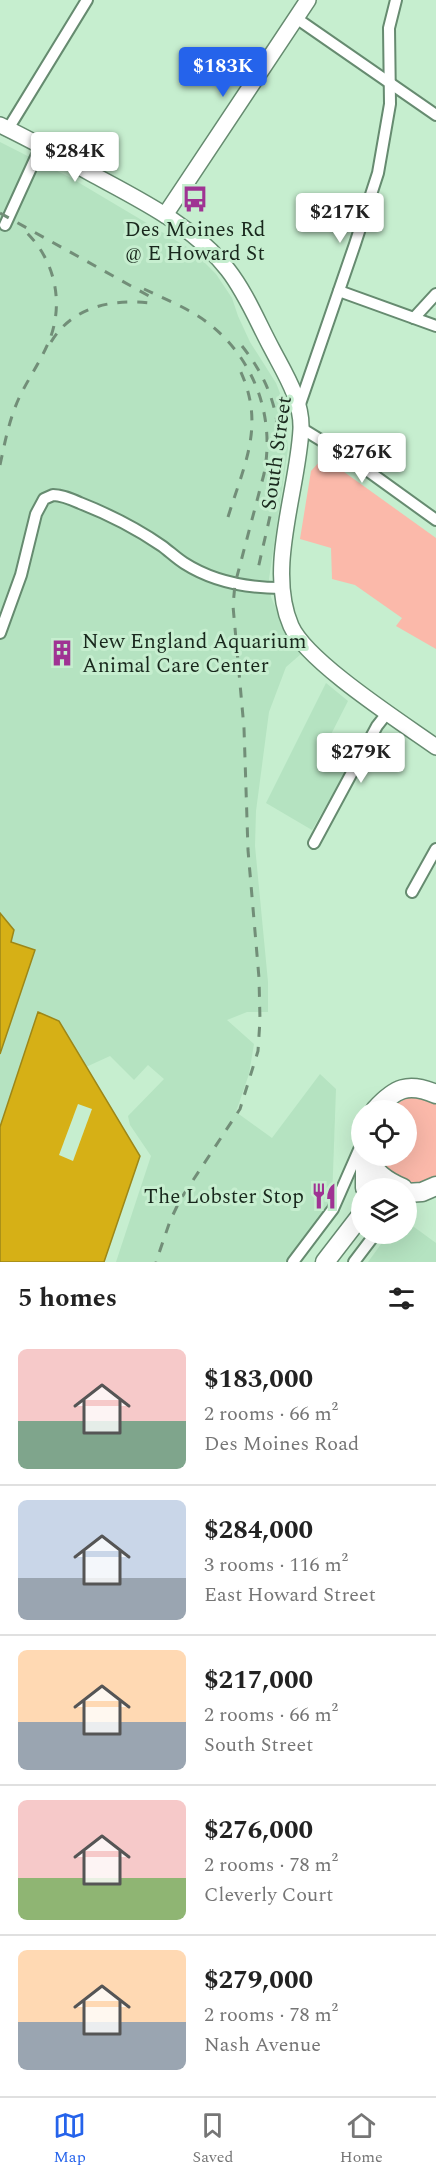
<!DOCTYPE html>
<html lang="en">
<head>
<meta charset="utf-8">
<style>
	body { margin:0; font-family:Spectral,serif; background:#f2f2f2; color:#222; height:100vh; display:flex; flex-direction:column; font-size:22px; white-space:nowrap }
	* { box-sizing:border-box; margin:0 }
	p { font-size:20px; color:#767676 }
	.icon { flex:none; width:33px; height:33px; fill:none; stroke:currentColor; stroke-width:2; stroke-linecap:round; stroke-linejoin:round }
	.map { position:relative; height:1262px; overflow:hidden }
	.details { display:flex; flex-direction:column; background:#fff; flex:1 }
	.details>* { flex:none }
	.fabs { position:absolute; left:351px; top:1100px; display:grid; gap:12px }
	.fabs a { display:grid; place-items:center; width:66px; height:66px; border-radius:50%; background:#fff; box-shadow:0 6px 24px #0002; font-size:30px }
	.price { position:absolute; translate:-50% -51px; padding:0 14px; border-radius:6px; background:#fff; color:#222; font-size:20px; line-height:39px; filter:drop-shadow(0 2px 3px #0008) }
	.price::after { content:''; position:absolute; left:50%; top:36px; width:18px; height:14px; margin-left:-9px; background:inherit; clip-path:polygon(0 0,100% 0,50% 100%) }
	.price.selected { background:#2563eb; color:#fff }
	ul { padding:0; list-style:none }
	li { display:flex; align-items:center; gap:18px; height:150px; padding:0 18px }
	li+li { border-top:2px solid #e0e0e0 }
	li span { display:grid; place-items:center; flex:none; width:168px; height:120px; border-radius:9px; color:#555 }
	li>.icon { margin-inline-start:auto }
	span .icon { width:72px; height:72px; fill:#fffc; stroke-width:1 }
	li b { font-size:26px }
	h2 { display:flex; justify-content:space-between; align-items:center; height:72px; padding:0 18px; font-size:26px }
	.tab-bar { display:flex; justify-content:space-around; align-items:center; height:84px; border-top:2px solid #e0e0e0; background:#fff; font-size:16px; color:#767676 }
	.tab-bar a { display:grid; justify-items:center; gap:3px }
	.tab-bar .selected { color:#2563eb }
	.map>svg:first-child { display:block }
	.built { fill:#b5e3c1 }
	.green { fill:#fbb9aa }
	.water { fill:#d6b016; stroke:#9d8718; stroke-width:1.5 }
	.pier { fill:#c6eecf }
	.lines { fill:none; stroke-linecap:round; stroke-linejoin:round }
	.street-casing { stroke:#668b70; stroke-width:14 }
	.secondary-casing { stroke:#668b70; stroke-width:18 }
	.primary-casing { stroke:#668b70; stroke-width:21 }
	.street { stroke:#fff; stroke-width:10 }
	.secondary { stroke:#fff; stroke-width:15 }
	.primary { stroke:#fff; stroke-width:18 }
	.rail { stroke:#728e78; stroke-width:3; stroke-dasharray:10 10; stroke-linecap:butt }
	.labels { text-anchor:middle; stroke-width:6; stroke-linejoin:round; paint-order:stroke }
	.poi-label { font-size:21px; fill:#19281d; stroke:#c6eecf }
	.street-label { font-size:21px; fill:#19281d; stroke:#c6eecf }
</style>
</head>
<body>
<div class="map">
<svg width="436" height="1262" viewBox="0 0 436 1262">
	<rect width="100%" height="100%" fill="#c6eecf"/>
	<!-- built -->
	<g class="built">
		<path d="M0,142l71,36 121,72 24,24 16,24 6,18 12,26 26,41 8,20 4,46 -19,130 2,18 10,23 7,16 13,18 -15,13 -17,45 -13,99 -1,35 13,136v30h-21l-20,8 27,24 -5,30 -13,38 36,26 48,-64 16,15 -4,111 -47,62h-169l35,-106 -21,-31 -2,-9 36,-37 -16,-14 -14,15 -24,-24 -24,11 -27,-46 -21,-8 -38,114v-73l34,-104 -23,-8 3,-12 -14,-17z"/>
		<path d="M326,683l22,18 -24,47 26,16 -38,66 -46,-27z"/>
		<path d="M414,1227l22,16v19h-68l16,-22 9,-7h13l1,-5z"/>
	</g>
	<!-- green -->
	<g class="green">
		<path d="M321,460l12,4 103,74v111l-40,-23 6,-8 -47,-33 -23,-6 -1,-31 -31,-9 11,-68z"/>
		<path d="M410,1096l26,4v77c-32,17 -42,1 -61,-22h31v-45h-20z"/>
	</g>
	<!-- water -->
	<g class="water">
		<path d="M0,913l14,17 -3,12 24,8 -35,104z"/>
		<path d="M38,1012l21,9 81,135 -36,106h-104v-135z"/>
	</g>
	<!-- pier -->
	<path class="pier" d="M78,1104l14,5 -19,52 -14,-6z"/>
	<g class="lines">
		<!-- street casing -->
		<g class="street-casing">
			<g id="street">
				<path d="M296,18l140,97"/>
				<path d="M8,129l79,-129"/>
				<path d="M5,225l36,-79"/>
				<path d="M339,291l97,35"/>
				<path d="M414,318l22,-24"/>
				<path d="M299,407l56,-163 23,-71 12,-69 -1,-76 7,-28"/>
				<path d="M301,428l49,30 86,62"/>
				<path d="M0,633l21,-58 15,-61 8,-15 9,-4c9,0 18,4 27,8 28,11 56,25 82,43 7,5 14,12 22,17 28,18 64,25 97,25"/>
				<path d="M314,843l63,-117 11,-14"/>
				<path d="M412,892l24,-43"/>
				<path d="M293,1262l40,-53 29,-66"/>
				<path d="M354,1262l22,-29"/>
			</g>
		</g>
		<!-- secondary casing -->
		<g class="secondary-casing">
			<g id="secondary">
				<path d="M0,125c31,15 62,32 92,49 48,26 102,52 136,96 18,23 30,53 44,79 13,25 30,51 29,80 -3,61 -35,140 -10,197 16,36 110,96 145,121"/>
				<path d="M165,215l143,-215"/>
			</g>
		</g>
		<!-- primary casing -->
		<g class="primary-casing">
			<g id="primary">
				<path d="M375,1110c20,-22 33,-28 61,-16"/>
				<path d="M365,1155v33"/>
				<path d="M366,1155c8,17 20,26 37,33"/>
				<path d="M406,1193l16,-1 14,-6"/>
				<path d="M325,1262l37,-48"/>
			</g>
		</g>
		<!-- street -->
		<use href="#street" class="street"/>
		<!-- secondary -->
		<use href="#secondary" class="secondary"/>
		<!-- primary -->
		<use href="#primary" class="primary"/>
		<!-- rail -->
		<g class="rail">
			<path d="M0,213l149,83"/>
			<path d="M144,289c23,11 49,21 69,38 43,36 62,92 51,147l-29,110 -2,22 11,122 4,122 11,128 1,42 -2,31 -18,58 -60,91 -10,21 -14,41"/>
			<path d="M51,342c23,-38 66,-44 106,-38"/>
			<path d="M242,346c59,74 34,140 16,223"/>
			<path d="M0,465c5,-23 9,-45 19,-67 10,-21 24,-40 32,-62 13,-38 2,-79 -27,-106"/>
			<path d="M228,517c17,-55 38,-93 11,-149"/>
		</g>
	</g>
	<!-- icons -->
	<defs>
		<g id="bus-bare" transform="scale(2.07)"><path d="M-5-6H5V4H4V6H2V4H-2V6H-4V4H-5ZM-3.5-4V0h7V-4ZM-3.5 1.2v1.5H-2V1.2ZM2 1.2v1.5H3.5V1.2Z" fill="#9f3393" stroke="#c6eecf" stroke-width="2.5" paint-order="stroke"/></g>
		<g id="building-bare" transform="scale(2.07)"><path d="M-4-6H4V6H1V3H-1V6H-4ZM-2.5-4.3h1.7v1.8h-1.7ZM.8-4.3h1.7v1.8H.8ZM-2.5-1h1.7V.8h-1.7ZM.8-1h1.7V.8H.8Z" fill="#9f3393" stroke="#c6eecf" stroke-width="2.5" paint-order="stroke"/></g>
		<g id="restaurant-bare" transform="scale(2.07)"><path d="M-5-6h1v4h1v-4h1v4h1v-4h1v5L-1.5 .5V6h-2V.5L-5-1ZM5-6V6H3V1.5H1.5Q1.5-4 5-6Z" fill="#9f3393" stroke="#c6eecf" stroke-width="2.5" paint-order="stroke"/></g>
	</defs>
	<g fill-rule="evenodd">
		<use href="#bus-bare" x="195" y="199"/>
		<use href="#building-bare" x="62" y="653"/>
		<use href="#restaurant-bare" x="324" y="1196"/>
	</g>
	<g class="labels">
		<!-- poi labels -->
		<g class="poi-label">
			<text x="195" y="236">Des Moines Rd<tspan x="195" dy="24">@ E Howard St</tspan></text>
			<text x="82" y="648" text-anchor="start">New England Aquarium<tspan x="82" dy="24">Animal Care Center</tspan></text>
			<text x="304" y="1203" text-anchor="end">The Lobster Stop</text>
		</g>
		<!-- street labels -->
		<g class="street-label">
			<text transform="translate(276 453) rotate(-82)" y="7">South Street</text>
		</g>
	</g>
</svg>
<div class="fabs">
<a><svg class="icon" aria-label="locate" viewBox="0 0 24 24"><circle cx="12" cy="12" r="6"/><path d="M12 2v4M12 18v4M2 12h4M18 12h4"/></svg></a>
<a><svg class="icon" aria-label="layers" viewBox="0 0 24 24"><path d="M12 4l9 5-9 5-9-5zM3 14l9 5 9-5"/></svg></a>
</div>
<b class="price selected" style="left:223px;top:98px">$183K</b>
<b class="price" style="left:75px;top:183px">$284K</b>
<b class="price" style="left:340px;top:244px">$217K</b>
<b class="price" style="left:362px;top:484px">$276K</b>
<b class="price" style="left:361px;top:784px">$279K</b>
</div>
<section class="details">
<h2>5 homes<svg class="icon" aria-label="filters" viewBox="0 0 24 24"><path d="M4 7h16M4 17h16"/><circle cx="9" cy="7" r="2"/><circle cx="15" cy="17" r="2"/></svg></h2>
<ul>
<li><span style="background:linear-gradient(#f6c9c9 60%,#7fa58c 0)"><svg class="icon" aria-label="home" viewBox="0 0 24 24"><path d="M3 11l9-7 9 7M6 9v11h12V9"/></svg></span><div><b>$183,000</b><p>2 rooms · 66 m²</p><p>Des Moines Road</p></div></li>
<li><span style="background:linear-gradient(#c9d6e8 65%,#9aa5b1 0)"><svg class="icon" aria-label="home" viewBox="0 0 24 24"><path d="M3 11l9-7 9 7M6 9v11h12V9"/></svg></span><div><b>$284,000</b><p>3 rooms · 116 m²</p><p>East Howard Street</p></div></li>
<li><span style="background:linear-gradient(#ffd9b3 60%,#9aa5b1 0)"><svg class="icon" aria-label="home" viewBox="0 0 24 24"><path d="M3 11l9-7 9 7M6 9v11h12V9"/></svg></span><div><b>$217,000</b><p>2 rooms · 66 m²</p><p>South Street</p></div></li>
<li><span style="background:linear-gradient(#f6c9c9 65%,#8fb573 0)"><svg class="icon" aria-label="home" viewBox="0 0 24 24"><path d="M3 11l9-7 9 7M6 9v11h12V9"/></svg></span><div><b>$276,000</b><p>2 rooms · 78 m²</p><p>Cleverly Court</p></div></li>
<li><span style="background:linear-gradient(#ffd9b3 60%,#9aa5b1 0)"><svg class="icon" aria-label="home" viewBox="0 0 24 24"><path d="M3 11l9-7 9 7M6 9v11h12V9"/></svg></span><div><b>$279,000</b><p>2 rooms · 78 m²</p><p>Nash Avenue</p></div></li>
</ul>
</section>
<nav class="tab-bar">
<a class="selected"><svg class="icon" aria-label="map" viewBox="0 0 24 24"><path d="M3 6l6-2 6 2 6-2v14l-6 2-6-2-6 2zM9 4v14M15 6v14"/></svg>Map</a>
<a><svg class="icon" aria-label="saved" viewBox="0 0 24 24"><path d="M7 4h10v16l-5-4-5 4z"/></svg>Saved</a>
<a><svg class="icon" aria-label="home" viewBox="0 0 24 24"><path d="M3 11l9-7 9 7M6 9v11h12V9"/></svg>Home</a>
</nav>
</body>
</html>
